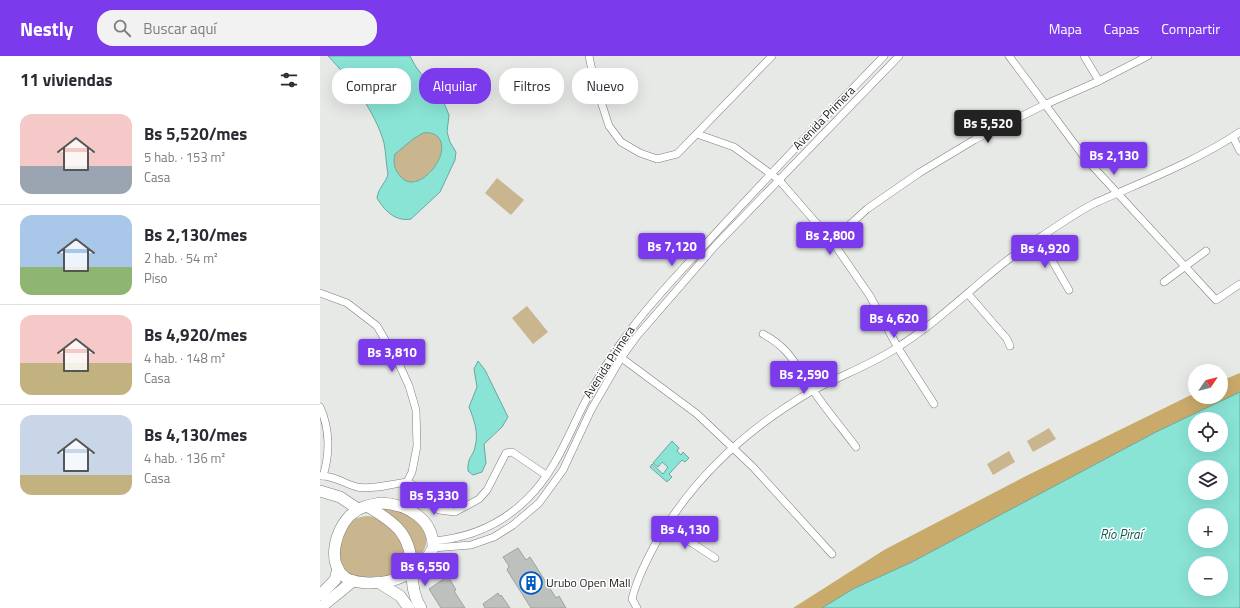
<!DOCTYPE html>
<html lang="es">
<head>
<meta charset="utf-8">
<style>
	body { margin:0; font-family:"Titillium Web",sans-serif; background:#f2f2f3; color:#2b2b33; height:100vh; display:flex; flex-direction:column; font-size:15px; white-space:nowrap }
	* { box-sizing:border-box; margin:0 }
	p { font-size:13px; color:#7c7c81 }
	.icon { flex:none; width:22px; height:22px; fill:none; stroke:currentColor; stroke-width:2; stroke-linecap:round; stroke-linejoin:round }
	.map { position:relative; flex:1; overflow:hidden }
	.sheet { display:flex; flex-direction:column; background:#fff; width:320px }
	.sheet>* { flex:none }
	.banner { position:absolute; left:12px; top:12px; width:380px; height:36px; display:flex; gap:8px }
	.needle { width:26px; rotate:55deg }
	.tools { position:absolute; left:868px; top:308px; display:grid; gap:8px }
	.tools a { display:grid; place-items:center; width:40px; height:40px; border-radius:50%; background:#fff; box-shadow:0 4px 16px #0002; font-size:20px }
	.price { position:absolute; translate:-50% -34px; padding:0 9px; border-radius:4px; background:#7c3aed; color:#fff; font-size:13px; line-height:26px; filter:drop-shadow(0 1px 2px #0008) }
	.price::after { content:''; position:absolute; left:50%; top:24px; width:12px; height:9px; margin-left:-6px; background:inherit; clip-path:polygon(0 0,100% 0,50% 100%) }
	.price.active { background:#222; color:#fff }
	ul { padding:0; list-style:none }
	li { display:flex; align-items:center; gap:12px; height:100px; padding:0 20px }
	li+li { border-top:1px solid #e1e1e2 }
	li span { display:grid; place-items:center; flex:none; width:112px; height:80px; border-radius:12px; color:#555 }
	li>.icon { margin-inline-start:auto }
	span .icon { width:48px; height:48px; fill:#fffc; stroke-width:1 }
	li b { font-size:17px }
	h2 { display:flex; justify-content:space-between; align-items:center; height:48px; padding:0 20px; font-size:17px }
	.tag { padding:0 14px; border-radius:16px; background:#fff; box-shadow:0 4px 16px #0002; font-size:14px; line-height:36px }
	.tag.active { background:#7c3aed; color:#fff }
	header { display:flex; align-items:center; gap:24px; box-sizing:border-box; height:56px; padding:0 20px; background:#7c3aed; color:#fff }
	header strong { font-size:19px }
	nav { display:flex; gap:22px; margin-inline-start:auto; font-size:14px }
	.search { width:280px; height:36px; background:#f2f2f3; display:flex; align-items:center; gap:10px; box-sizing:border-box; padding:0 14px; border-radius:16px; color:#7c7c81; font-size:15px }
	main { display:flex; flex:1; min-height:0 }
	.map>svg:first-child { display:block }
	.green { fill:#c9b58e }
	.forest { fill:#caaa6a }
	.water { fill:#89e4d6; stroke:#68a89e; fill-rule:evenodd }
	.building { fill:#bdc1be; stroke:#9ea3a0 }
	.lines { fill:none; stroke-linecap:round; stroke-linejoin:round }
	.minor-casing { stroke:#7b7e7a; stroke-width:8 }
	.secondary-casing { stroke:#7b7e7a; stroke-width:12 }
	.minor { stroke:#fff; stroke-width:7 }
	.secondary { stroke:#fff; stroke-width:11 }
	.labels { text-anchor:middle; stroke-width:3; stroke-linejoin:round; paint-order:stroke }
	.street-label { font-size:12px; fill:#1c1d1b; stroke:#fff }
	.poi-label { font-size:12px; fill:#1c1d1b; stroke:#fff; text-anchor:start }
	.water-label { font-size:13px; font-style:italic; fill:#0c5c53; stroke:#fff }
</style>
</head>
<body>
<header>
<strong>Nestly</strong>
<div class="search"><svg class="icon" aria-label="search" viewBox="0 0 24 24"><circle cx="10" cy="10" r="6"/><path d="M15 15l6 6"/></svg>Buscar aquí</div>
<nav><a>Mapa</a><a>Capas</a><a>Compartir</a></nav>
</header>
<main>
<section class="sheet">
<h2>11 viviendas<svg class="icon" aria-label="filters" viewBox="0 0 24 24"><path d="M4 7h16M4 17h16"/><circle cx="9" cy="7" r="2"/><circle cx="15" cy="17" r="2"/></svg></h2>
<ul>
<li><span style="background:linear-gradient(#f6c9c9 65%,#9aa5b1 0)"><svg class="icon" aria-label="home" viewBox="0 0 24 24"><path d="M3 11l9-7 9 7M6 9v11h12V9"/></svg></span><div><b>Bs 5,520/mes</b><p>5 hab. · 153 m²</p><p>Casa</p></div></li>
<li><span style="background:linear-gradient(#a9c7e8 65%,#8fb573 0)"><svg class="icon" aria-label="home" viewBox="0 0 24 24"><path d="M3 11l9-7 9 7M6 9v11h12V9"/></svg></span><div><b>Bs 2,130/mes</b><p>2 hab. · 54 m²</p><p>Piso</p></div></li>
<li><span style="background:linear-gradient(#f6c9c9 60%,#c2b280 0)"><svg class="icon" aria-label="home" viewBox="0 0 24 24"><path d="M3 11l9-7 9 7M6 9v11h12V9"/></svg></span><div><b>Bs 4,920/mes</b><p>4 hab. · 148 m²</p><p>Casa</p></div></li>
<li><span style="background:linear-gradient(#c9d6e8 75%,#c2b280 0)"><svg class="icon" aria-label="home" viewBox="0 0 24 24"><path d="M3 11l9-7 9 7M6 9v11h12V9"/></svg></span><div><b>Bs 4,130/mes</b><p>4 hab. · 136 m²</p><p>Casa</p></div></li>
</ul>
</section>
<div class="map">
<svg width="920" height="552" viewBox="0 0 920 552">
	<rect width="100%" height="100%" fill="#e6e9e5"/>
	<!-- green -->
	<g class="green">
		<path d="M103,77c5,-1 10,0 14,3 18,15 -19,61 -36,41 -7,-8 -8,-14 -6,-23l18,-15z"/>
		<path d="M177,122l27,22 -13,15 -26,-22z"/>
		<path d="M207,250l21,26 -15,12 -21,-26z"/>
		<path d="M729,372l7,11 -23,13 -6,-11z"/>
		<path d="M689,395l6,11 -22,13 -6,-11z"/>
		<path d="M63,453c5,0 11,-1 15,1 22,9 40,30 19,49 -6,-24 -15,-36 -34,-50z"/>
		<path d="M47,460c15,1 32,16 38,31 1,5 2,11 2,16 -7,11 -12,11 -25,13 -12,1 -26,3 -36,-5 -14,-12 -4,-39 7,-50 4,-4 8,-4 14,-5z"/>
	</g>
	<!-- forest -->
	<path class="forest" d="M920,317v19l-84,40 -244,130 -59,27 -31,19h-29l91,-58 142,-74 169,-83v4h26v-16z"/>
	<!-- water -->
	<g class="water">
		<path d="M8,0h82l6,11 28,36 5,12 -2,17 3,10 6,10 -1,8 -15,32 -29,27c-16,3 -27,-9 -34,-21 1,-10 9,-15 11,-24 -2,-10 -2,-21 -4,-31 -9,-32 -33,-63 -56,-87zM103,77c5,-1 10,0 14,3 18,16 -19,61 -36,41 -7,-8 -8,-14 -6,-23l18,-15z"/>
		<path d="M158,305l7,9 23,47 -6,10 -18,17 2,19 -4,9 -9,3 -5,-4c-1,-14 5,-14 7,-24 4,-15 -1,-27 -6,-40l8,-20 -3,-18z"/>
		<path d="M920,336v216h-418l31,-19 59,-27 244,-130zM875,363h26v26h-26zM875,411h26v26h-26zM875,459h26v26h-26zM875,507h26v26h-26z"/>
		<path d="M352,385l7,7 -2,3 4,4 2,-3 6,6 -4,4 -3,-2 -13,14 3,3 -5,5 -17,-15 2,-3 11,10 5,-7 -6,-5 -4,5 -5,-4z"/>
	</g>
	<!-- building -->
	<g class="building">
		<path d="M198,492l8,12 4,-3 26,41 3,-2 7,12h-35l-24,-38 2,-4 -6,-9z"/>
		<path d="M128,520l8,14 -2,1 11,17h-24l-12,-19z"/>
		<path d="M178,537l1,3 2,-1 9,13h-25l-2,-4z"/>
	</g>
	<g class="lines">
		<!-- minor casing -->
		<g class="minor-casing">
			<g id="minor">
				<path d="M269,0l5,24 15,46 12,16 19,11 17,6 20,-5 95,-98"/>
				<path d="M689,0l76,102 131,142 24,-16"/>
				<path d="M764,0l15,25"/>
				<path d="M377,78l37,13 45,33 53,61 38,55 28,52 36,56"/>
				<path d="M913,81l7,14"/>
				<path d="M719,182l30,52"/>
				<path d="M512,185l35,-32 52,-36 55,-33 70,-35 55,-24 49,-25"/>
				<path d="M844,226l42,-31"/>
				<path d="M0,237l27,10 30,23 22,38 10,22 7,24 1,36 -5,26 -5,10"/>
				<path d="M648,238l39,45 3,7"/>
				<path d="M443,278c27,14 33,32 50,56 13,20 29,38 43,57"/>
				<path d="M299,300l78,58 56,53 79,87"/>
				<path d="M0,351c10,22 10,47 3,69"/>
				<path d="M0,420c13,-1 25,8 37,11 16,3 34,-3 50,-5l6,3 19,20 7,5 16,2 24,-13 8,-9 19,-37 6,-1 34,23"/>
				<path d="M346,470l49,32"/>
				<path d="M113,485c36,-3 69,-17 94,-42 27,-26 40,-61 56,-93 14,-28 30,-53 49,-78 24,-32 53,-61 81,-92 56,-61 113,-120 171,-180"/>
				<path d="M113,492l38,-3 23,-8 19,-12 26,-22 24,-33 28,-60 30,-52 16,-22 78,-90 184,-190"/>
				<path d="M317,552l-5,-9c5,-21 15,-40 25,-58 37,-64 90,-112 153,-149 29,-16 61,-27 88,-45 51,-32 92,-79 144,-111 17,-11 35,-24 53,-33 49,-22 100,-41 145,-71"/>
			</g>
		</g>
		<!-- secondary casing -->
		<g class="secondary-casing">
			<g id="secondary">
				<path d="M0,435l20,6 18,12"/>
				<path d="M61,447c26,1 53,16 52,45 -12,25 -39,36 -66,35 -7,-1 -15,-1 -21,-5 -21,-14 -10,-52 7,-65 8,-7 18,-8 28,-10z"/>
				<path d="M47,450c29,17 44,28 45,64 0,13 1,26 9,38"/>
				<path d="M58,526l22,14 9,12"/>
				<path d="M0,539l15,-15 3,-12"/>
				<path d="M0,552l33,-27"/>
			</g>
		</g>
		<!-- minor -->
		<use href="#minor" class="minor"/>
		<!-- secondary -->
		<use href="#secondary" class="secondary"/>
	</g>
	<!-- icons -->
	<defs>
		<g id="building-ring" transform="scale(1.15)"><circle r="9.5" fill="#fff" stroke="#005bc4" stroke-width="1.5"/><path d="M-4-6H4V6H1V3H-1V6H-4ZM-2.5-4.3h1.7v1.8h-1.7ZM.8-4.3h1.7v1.8H.8ZM-2.5-1h1.7V.8h-1.7ZM.8-1h1.7V.8H.8Z" fill="#005bc4"/></g>
	</defs>
	<g fill-rule="evenodd">
		<use href="#building-ring" x="211" y="527"/>
	</g>
	<g class="labels">
		<!-- street labels -->
		<g class="street-label">
			<text transform="translate(504 62) rotate(-46)" y="4">Avenida Primera</text>
			<text transform="translate(289 306) rotate(-57)" y="4">Avenida Primera</text>
		</g>
		<!-- poi labels -->
		<g class="poi-label">
			<text x="226" y="531">Urubo Open Mall</text>
		</g>
		<!-- water labels -->
		<g class="water-label">
			<text x="801" y="483">Río Piraí</text>
		</g>
	</g>
</svg>
<div class="tools">
<a><svg class="needle" viewBox="-14 -14 28 28"><path d="M0-13l5 13h-10z" fill="#e53935"/><path d="M0 13l5-13h-10z" fill="#7c7c81"/></svg></a>
<a><svg class="icon" aria-label="locate" viewBox="0 0 24 24"><circle cx="12" cy="12" r="6"/><path d="M12 2v4M12 18v4M2 12h4M18 12h4"/></svg></a>
<a><svg class="icon" aria-label="layers" viewBox="0 0 24 24"><path d="M12 4l9 5-9 5-9-5zM3 14l9 5 9-5"/></svg></a>
<a>+</a>
<a>−</a>
</div>
<b class="price active" style="left:668px;top:88px">Bs 5,520</b>
<b class="price" style="left:794px;top:120px">Bs 2,130</b>
<b class="price" style="left:510px;top:200px">Bs 2,800</b>
<b class="price" style="left:352px;top:211px">Bs 7,120</b>
<b class="price" style="left:725px;top:213px">Bs 4,920</b>
<b class="price" style="left:574px;top:283px">Bs 4,620</b>
<b class="price" style="left:72px;top:317px">Bs 3,810</b>
<b class="price" style="left:484px;top:339px">Bs 2,590</b>
<b class="price" style="left:114px;top:460px">Bs 5,330</b>
<b class="price" style="left:365px;top:494px">Bs 4,130</b>
<b class="price" style="left:105px;top:531px">Bs 6,550</b>
<div class="banner">
<a class="tag">Comprar</a>
<a class="tag active">Alquilar</a>
<a class="tag">Filtros</a>
<a class="tag">Nuevo</a>
</div>
</div>
</main>
</body>
</html>
